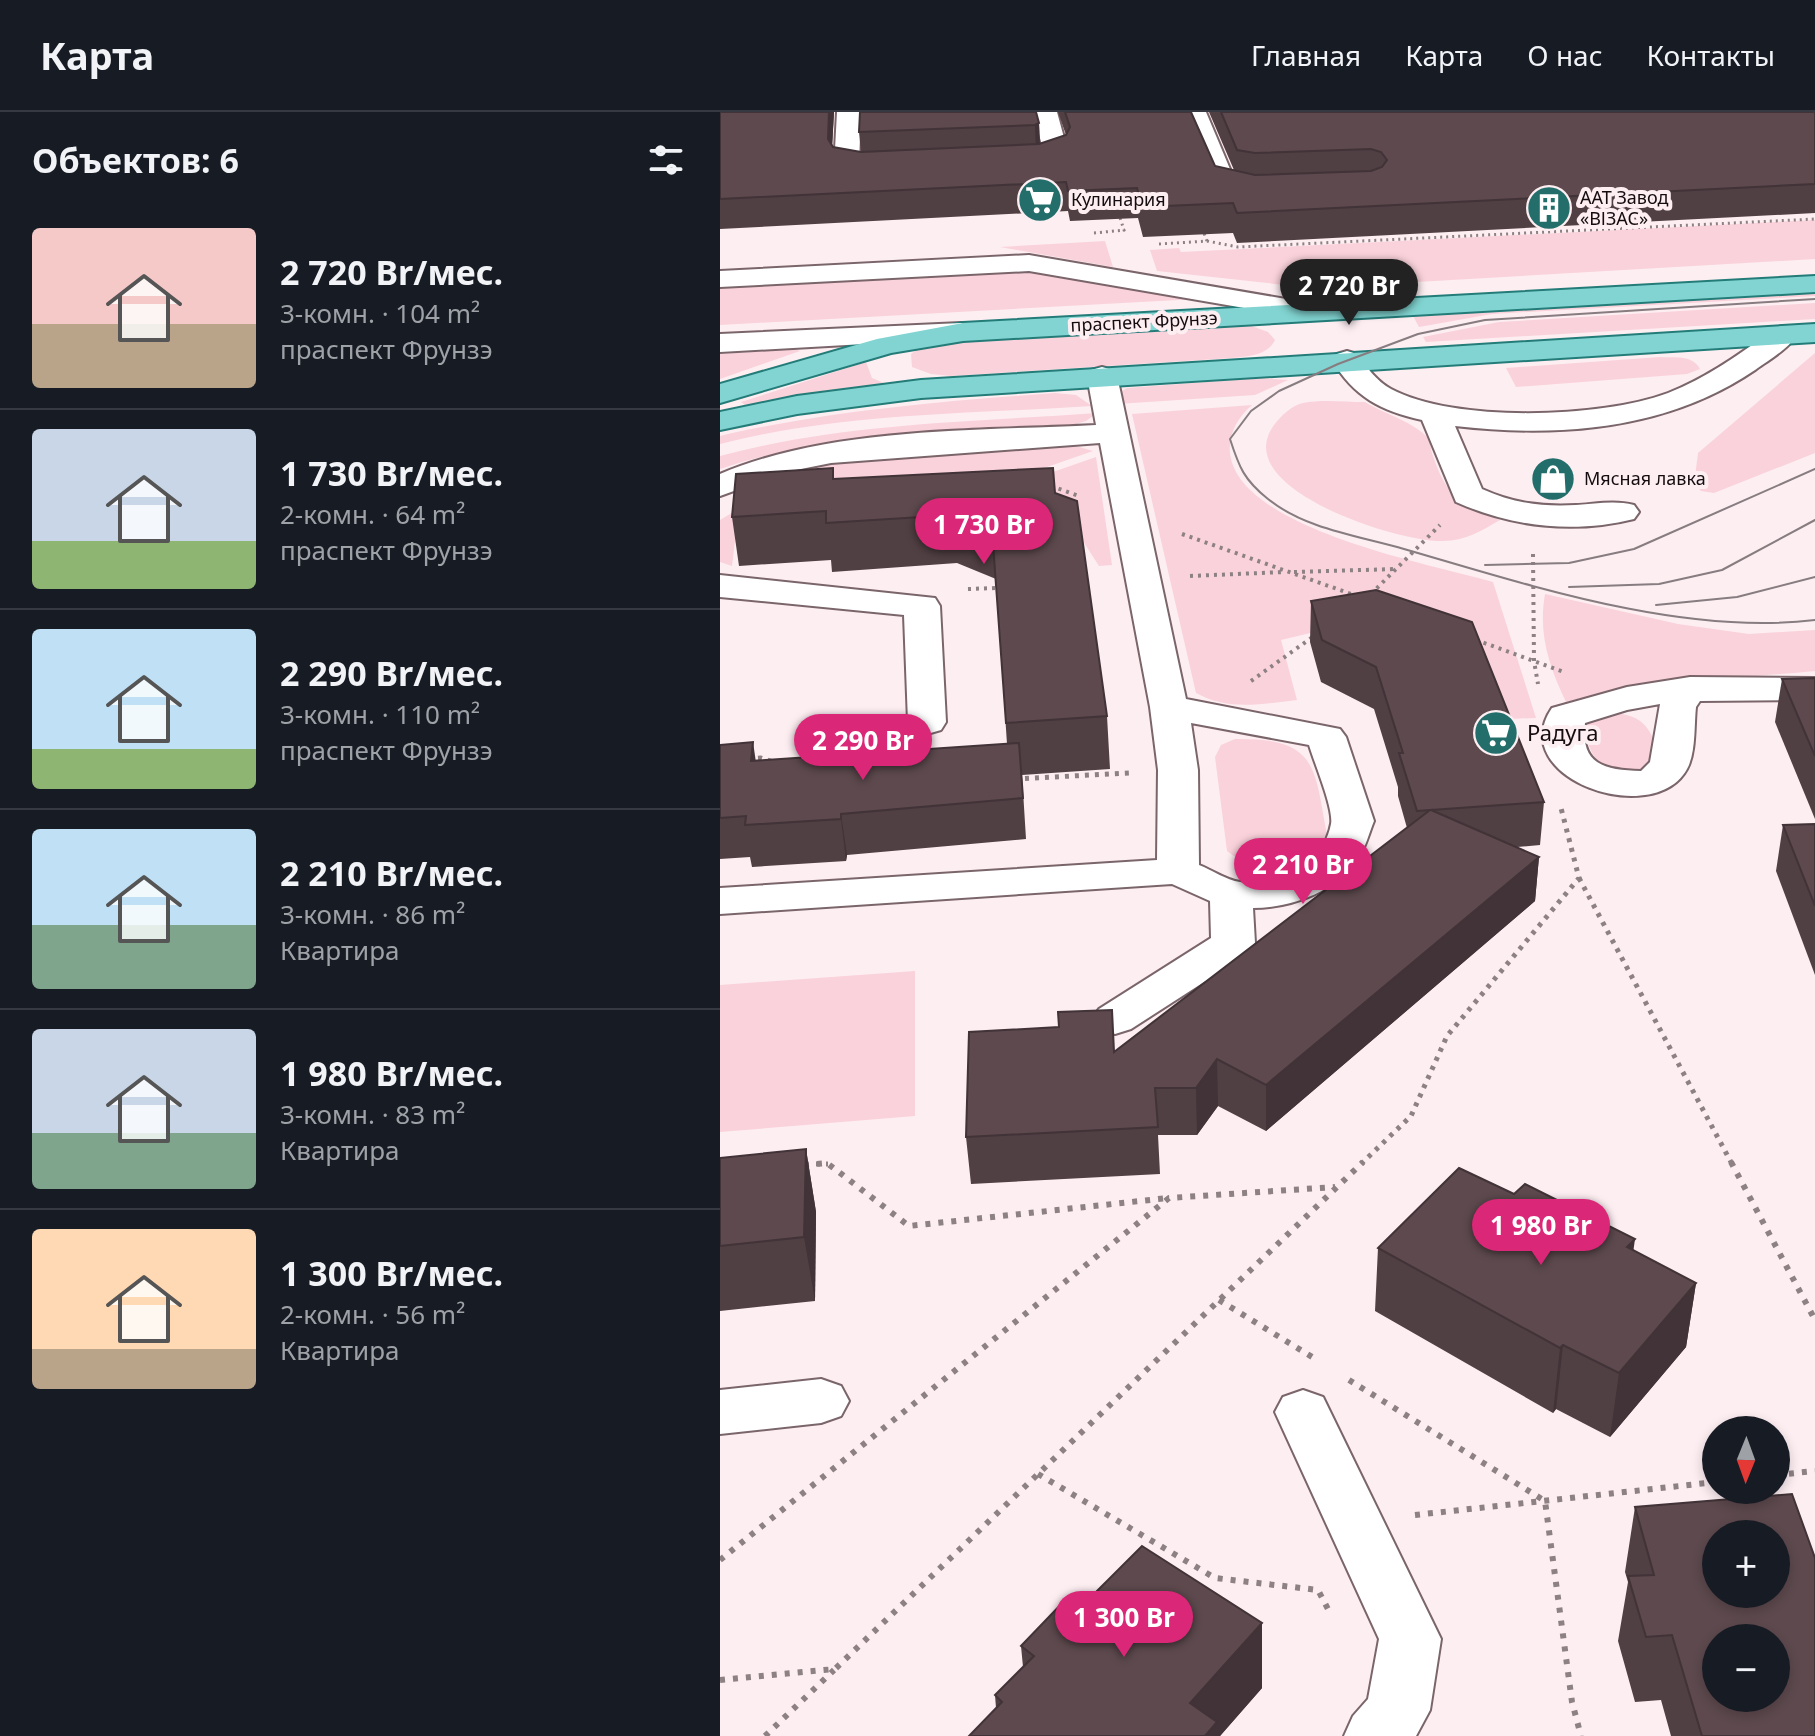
<!DOCTYPE html>
<html lang="ru">
<head>
<meta charset="utf-8">
<style>
	body { margin:0; font-family:"Noto Sans",sans-serif; background:#242831; color:#f1f3f6; height:100vh; display:flex; flex-direction:column; font-size:30px; white-space:nowrap }
	* { box-sizing:border-box; margin:0 }
	p { font-size:26px; color:#9ea1a6 }
	.icon { flex:none; width:44px; height:44px; fill:none; stroke:currentColor; stroke-width:2; stroke-linecap:round; stroke-linejoin:round }
	.map { position:relative; flex:1; overflow:hidden }
	.drawer { display:flex; flex-direction:column; background:#171b24; width:720px }
	.drawer>* { flex:none }
	.needle { width:52px; rotate:181deg }
	.tools { position:absolute; left:982px; top:1304px; display:grid; gap:16px }
	.tools a { display:grid; place-items:center; width:88px; height:88px; border-radius:50%; background:#171b24; box-shadow:0 4px 12px #0003; font-size:40px }
	.price { position:absolute; translate:-50% -68px; padding:0 18px; border-radius:28px; background:#db2777; color:#fff; font-size:26px; line-height:52px; filter:drop-shadow(0 2px 4px #0008) }
	.price::after { content:''; position:absolute; left:50%; top:48px; width:24px; height:18px; margin-left:-12px; background:inherit; clip-path:polygon(0 0,100% 0,50% 100%) }
	.price.on { background:#222; color:#fff }
	ul { padding:0; list-style:none }
	li { display:flex; align-items:center; gap:24px; height:200px; padding:0 32px }
	li+li { border-top:2px solid #363941 }
	li span { display:grid; place-items:center; flex:none; width:224px; height:160px; border-radius:8px; color:#555 }
	li>.icon { margin-inline-start:auto }
	span .icon { width:96px; height:96px; fill:#fffc; stroke-width:1 }
	li b { font-size:34px }
	h2 { display:flex; justify-content:space-between; align-items:center; height:96px; padding:0 32px; font-size:34px }
	header { display:flex; align-items:center; gap:48px; box-sizing:border-box; height:112px; padding:0 40px; background:#171b24; border-bottom:2px solid #363941 }
	header strong { font-size:38px }
	nav { display:flex; gap:44px; margin-inline-start:auto; font-size:28px }
	main { display:flex; flex:1; min-height:0 }
	.map>svg:first-child { display:block }
	.green { fill:#fad2db }
	.lines { fill:none; stroke-linecap:round; stroke-linejoin:round }
	.minor-casing { stroke:#7a656a; stroke-width:4 }
	.major-casing { stroke:#247c79; stroke-width:4 }
	.path-far3 { stroke:#8d8184; stroke-width:3; stroke-dasharray:2 4; stroke-linecap:butt }
	.path-far2 { stroke:#8d8184; stroke-width:4; stroke-dasharray:3 5; stroke-linecap:butt }
	.path-far1 { stroke:#8d8184; stroke-width:5; stroke-dasharray:4 6; stroke-linecap:butt }
	.path { stroke:#8d8184; stroke-width:6; stroke-dasharray:5 8; stroke-linecap:butt }
	.minor { fill:#fff; fill-rule:evenodd }
	.major { fill:#81d4d1; fill-rule:evenodd }
	.tram { stroke:#877c7f; stroke-width:2 }
	.wall { fill:#503f43 }
	.shaded-wall { fill:#413337 }
	.building { fill:#5d494e; stroke:#413337; stroke-width:2; fill-rule:evenodd }
	.labels { text-anchor:middle; stroke-width:8; stroke-linejoin:round; paint-order:stroke }
	.far-poi-label { font-size:18px; fill:#140c0e; stroke:#fdeef2; text-anchor:start }
	.far-street-label { font-size:18px; fill:#140c0e; stroke:#fdeef2 }
	.poi-label { font-size:22px; fill:#140c0e; stroke:#fdeef2; text-anchor:start }
</style>
</head>
<body>
<header>
<strong>Карта</strong>
<nav><a>Главная</a><a>Карта</a><a>О нас</a><a>Контакты</a></nav>
</header>
<main>
<section class="drawer">
<h2>Объектов: 6<svg class="icon" aria-label="filters" viewBox="0 0 24 24"><path d="M4 7h16M4 17h16"/><circle cx="9" cy="7" r="2"/><circle cx="15" cy="17" r="2"/></svg></h2>
<ul>
<li><span style="background:linear-gradient(#f6c9c9 60%,#b9a48a 0)"><svg class="icon" aria-label="home" viewBox="0 0 24 24"><path d="M3 11l9-7 9 7M6 9v11h12V9"/></svg></span><div><b>2 720 Br/мес.</b><p>3-комн. · 104 m²</p><p>праспект Фрунзэ</p></div></li>
<li><span style="background:linear-gradient(#c9d6e8 70%,#8fb573 0)"><svg class="icon" aria-label="home" viewBox="0 0 24 24"><path d="M3 11l9-7 9 7M6 9v11h12V9"/></svg></span><div><b>1 730 Br/мес.</b><p>2-комн. · 64 m²</p><p>праспект Фрунзэ</p></div></li>
<li><span style="background:linear-gradient(#bfe0f5 75%,#8fb573 0)"><svg class="icon" aria-label="home" viewBox="0 0 24 24"><path d="M3 11l9-7 9 7M6 9v11h12V9"/></svg></span><div><b>2 290 Br/мес.</b><p>3-комн. · 110 m²</p><p>праспект Фрунзэ</p></div></li>
<li><span style="background:linear-gradient(#bfe0f5 60%,#7fa58c 0)"><svg class="icon" aria-label="home" viewBox="0 0 24 24"><path d="M3 11l9-7 9 7M6 9v11h12V9"/></svg></span><div><b>2 210 Br/мес.</b><p>3-комн. · 86 m²</p><p>Квартира</p></div></li>
<li><span style="background:linear-gradient(#c9d6e8 65%,#7fa58c 0)"><svg class="icon" aria-label="home" viewBox="0 0 24 24"><path d="M3 11l9-7 9 7M6 9v11h12V9"/></svg></span><div><b>1 980 Br/мес.</b><p>3-комн. · 83 m²</p><p>Квартира</p></div></li>
<li><span style="background:linear-gradient(#ffd9b3 75%,#b9a48a 0)"><svg class="icon" aria-label="home" viewBox="0 0 24 24"><path d="M3 11l9-7 9 7M6 9v11h12V9"/></svg></span><div><b>1 300 Br/мес.</b><p>2-комн. · 56 m²</p><p>Квартира</p></div></li>
</ul>
</section>
<div class="map">
<svg width="1095" height="1624" viewBox="0 0 1095 1624">
	<rect width="100%" height="100%" fill="#fdeef2"/>
	<!-- green -->
	<g class="green">
		<path d="M1095,108v39l-503,29 -155,-17 -7,-21 29,-2 2,4z"/>
		<path d="M385,129l8,26 -113,-20z"/>
		<path d="M313,160l182,26 -495,27v-37z"/>
		<path d="M1095,179v5l-323,18 -73,13 -7,-13z"/>
		<path d="M1095,191v16l-389,23 -3,-5 76,-15z"/>
		<path d="M526,212l22,8 7,8c-8,16 -27,16 -43,18l-281,18 -20,-2 -19,-7 -1,-13 10,-7 22,-6z"/>
		<path d="M75,237l5,2 -80,28v-25z"/>
		<path d="M1095,241v100l-101,40 -13,-2 -7,-7 4,-31z"/>
		<path d="M940,245c14,1 32,-3 40,12l-13,5 -171,13 -10,-19z"/>
		<path d="M146,250l6,16 12,5 -139,22 -4,-3z"/>
		<path d="M541,266l27,2 -33,15 -138,9 -1,-9 11,-7z"/>
		<path d="M335,281l21,2 16,11c-123,8 -252,7 -372,38v-8l8,-2c108,-24 216,-33 327,-41z"/>
		<path d="M645,290c19,12 45,18 61,34 5,5 4,10 6,17 14,43 27,51 68,67 -19,11 -35,21 -57,21 -42,2 -216,-52 -169,-116 7,-9 18,-20 29,-22 19,-4 42,-1 62,-1z"/>
		<path d="M532,293c-14,12 -24,29 -22,48 8,76 201,111 263,129l43,136 -31,1 -136,-100 -88,21 16,60c-36,4 -68,11 -101,-7l-64,-279z"/>
		<path d="M377,301l-11,8 -24,7c-114,8 -233,4 -342,41v-13c122,-33 252,-34 377,-43z"/>
		<path d="M325,334h31l17,5 -66,23 -283,19c84,-44 207,-40 301,-47z"/>
		<path d="M376,345l16,108 -13,1 -18,-28 -65,-26 -278,3 -6,51 -12,-4v-42l35,-21 275,-19z"/>
		<path d="M825,482l133,30 71,10 66,-4v41c-83,8 -168,10 -249,31 -17,-36 -28,-68 -21,-108z"/>
		<path d="M886,601c36,0 43,12 55,44 -16,14 -47,23 -63,4 -8,-8 -12,-24 -17,-34l9,-10z"/>
		<path d="M515,627c82,-1 79,26 92,96 -35,27 -60,49 -100,16l-12,-94 6,-12z"/>
		<path d="M195,859v145l-195,16v-147z"/>
	</g>
	<g class="lines">
		<!-- minor casing -->
		<g class="minor-casing">
			<g id="minor">
				<path d="M117,0h24l-2,51 37,2 3,5 -3,5 -32,3 -27,-5 -3,-5z"/>
				<path d="M313,0h24l12,44c-12,17 -43,18 -62,13l-3,-5 3,-5 37,-6z"/>
				<path d="M462,0h24l29,69 35,7 4,5 -4,5 -9,3 -45,-9z"/>
				<path d="M309,143l286,49 10,2 4,6 -4,6 -10,2 -286,-49 -309,16v-16z"/>
				<path d="M241,211l10,3 4,6 -4,6 -251,14v-18z"/>
				<path d="M1063,214l10,3 4,6c-9,14 -28,25 -42,35 -88,60 -196,68 -300,56l27,63c31,14 60,18 94,16 19,-1 39,-5 58,0l5,7 -5,7c-60,15 -122,8 -178,-17l-34,-82c-41,-9 -68,-23 -90,-60l5,-6 10,-3 10,3c10,13 19,27 34,35 64,34 210,29 277,4 38,-15 73,-39 105,-64z"/>
				<path d="M382,255l11,3 4,6 69,323 154,30 6,8 28,84c-5,12 -8,25 -15,36 -22,34 -66,51 -106,51l2,35 -6,10 -118,76 -16,5 -16,-5 -7,-10 7,-10 112,-71 -1,-37 -38,-17 -452,30v-26l437,-28 1,-90 -8,-63 -50,-264 -269,20 -45,9 -66,24v-22c110,-47 257,-43 376,-49l-9,-49 4,-6zM471,611l118,22c5,17 25,64 22,79 -7,39 -53,64 -91,58 -14,-2 -28,-12 -41,-17l-1,-95z"/>
				<path d="M0,463l215,23 5,8 6,116 -5,8 -14,4 -14,-4 -5,-8 -4,-107 -184,-18z"/>
				<path d="M970,565l125,1v22l-115,1 -4,6c-2,18 0,46 -9,62 -33,61 -183,9 -135,-61l75,-21zM940,592l-10,58 -9,9c-36,-1 -61,-6 -56,-48l42,-13z"/>
				<path d="M101,1267l20,7 8,15 -8,15 -20,7 -101,11v-44z"/>
				<path d="M583,1278l20,7 118,242 -11,71 -14,26h-72l9,-20 15,-17 11,-60 -104,-227 8,-15z"/>
			</g>
		</g>
		<!-- major casing -->
		<g class="major-casing">
			<g id="major">
				<path d="M1095,164v16l-852,49 -72,12 -171,50v-19l157,-45 86,-16z"/>
				<path d="M1095,212v18l-894,56 -124,16 -77,16v-18l77,-16 124,-16z"/>
			</g>
		</g>
		<!-- path-far3 -->
		<g class="path-far3">
			<path d="M400,106l5,15"/>
			<path d="M374,121l31,-3"/>
			<path d="M487,129l31,6 577,-28"/>
			<path d="M439,132l48,-3 -5,-13"/>
		</g>
		<!-- path-far2 -->
		<g class="path-far2">
			<path d="M331,374l28,10"/>
			<path d="M462,422l172,61"/>
			<path d="M813,442l1,107 4,23"/>
			<path d="M574,460l102,-3"/>
			<path d="M470,464l94,-4"/>
			<path d="M248,477l29,-1"/>
			<path d="M651,482l69,-69"/>
			<path d="M756,528l88,32"/>
			<path d="M531,569l63,-45"/>
		</g>
		<!-- path-far1 -->
		<g class="path-far1">
			<path d="M28,647l13,-1 12,4"/>
			<path d="M295,667l114,-6"/>
			<path d="M859,766l153,286"/>
			<path d="M96,1052h12"/>
			<path d="M641,1052l50,-48 36,-80 132,-158 -18,-70"/>
		</g>
		<!-- path -->
		<g class="path">
			<path d="M1011,1050l84,158"/>
			<path d="M84,1053l23,-2 82,63 259,-28"/>
			<path d="M499,1188l98,60"/>
			<path d="M629,1268l196,121 27,201 9,34"/>
			<path d="M318,1362l177,104 103,12 12,23"/>
			<path d="M1056,1363l39,-4"/>
			<path d="M695,1403l301,-33"/>
			<path d="M0,1448l449,-362 166,-11"/>
			<path d="M0,1568l115,-11 528,-507"/>
			<path d="M45,1624l69,-66"/>
		</g>
		<!-- minor -->
		<use href="#minor" class="minor"/>
		<!-- major -->
		<use href="#major" class="major"/>
		<!-- tram -->
		<g class="tram">
			<path d="M1095,187l-330,21 -67,14 -80,30 -59,27 -28,20 -21,28c9,28 14,41 38,60 37,30 91,37 136,50 128,37 278,87 411,71"/>
			<path d="M765,453l84,-2 65,-14 181,-80"/>
			<path d="M849,475l90,-3 63,-14 93,-50"/>
			<path d="M936,493l81,-8 78,-20"/>
		</g>
	</g>
	<!-- wall -->
	<g class="wall">
		<path d="M0,0h114l-2,34 1,1 28,5 -2,-20 180,-9 1,21 26,-9 -8,-23h133l24,54 19,4 -25,-58h606v101l-578,30 -4,-10 -90,4 -5,-19 -68,3 -2,-10 -348,18z"/>
		<path d="M115,367l220,14 52,223 3,53 -88,6 4,64 -179,16 -1,6 -94,6 -2,-10 -30,2v-114l35,16 252,-17 -11,-165 -39,-16 -125,9 -1,-12 -92,6 -7,-49z"/>
		<path d="M591,489l233,201 -4,43 -23,2 22,10 -4,44 -269,230 -48,-25 -21,29h-39l2,39 -189,10 -5,-47 148,-85 293,-224 -9,-32v-9l-24,-78 -53,-27 -11,-40z"/>
		<path d="M1095,566v141l-40,-97 7,-43z"/>
		<path d="M1063,713h32v150l-39,-104z"/>
		<path d="M86,1037l10,63 -1,89 -95,10v-153z"/>
		<path d="M794,1082l119,57 63,32 -10,64 -76,90 -54,-28 -3,4 -178,-102 3,-63z"/>
		<path d="M915,1395l180,229h-144l-10,-36 -26,2 -17,-61 10,-59 -3,-10z"/>
		<path d="M361,1495l181,81 -42,48h-251l27,-28 -1,-13 28,-28 -2,-21z"/>
	</g>
	<!-- shaded-wall -->
	<g class="shaded-wall">
		<path d="M109,0h5l-3,56 -3,-29z"/>
		<path d="M319,11l1,28 -4,2 -1,-28z"/>
		<path d="M33,630l6,41 -8,-22z"/>
		<path d="M121,702l6,41 -1,6 -5,-42z"/>
		<path d="M819,745l-4,44 -269,230v-46z"/>
		<path d="M497,947l1,47 -21,29 -1,-47z"/>
		<path d="M86,1037l10,63 -1,89 -11,-64z"/>
		<path d="M915,1127l-9,64 1,-56z"/>
		<path d="M976,1171l-10,64 -76,90 9,-64z"/>
		<path d="M843,1233l-7,64 -3,4 7,-65z"/>
		<path d="M542,1511v65l-42,48h-29l-1,-33z"/>
	</g>
	<!-- building -->
	<g class="building">
		<path d="M0,0h109l-1,27 5,8 28,5 178,-8 27,-9 4,-8 -5,-15h126l24,54 40,9 116,-4 11,-4 5,-7 -6,-8 -10,-3 -116,4 -18,-3 -16,-38h594v72l-578,29 -4,-10 -91,4 -5,-19 -69,3 -2,-9 -346,17z"/>
		<path d="M140,0h176l3,11 -4,2 -176,7z"/>
		<path d="M113,356v11l220,-11 2,25 22,8 30,215 -101,7 -14,-193 -39,-15 -127,8v-12l-94,6 4,-43z"/>
		<path d="M656,478l96,32 72,180 -113,8 108,47 -273,228 -49,-26 -21,29h-41l3,39 -192,10 3,-105 90,-5 -1,-15 54,-2 2,42 316,-242 -13,1 -18,-58h4l-27,-86 -54,-27 -11,-39z"/>
		<path d="M1095,566v78l-33,-77z"/>
		<path d="M33,630l-2,19 268,-18 4,55 -182,16v5l-96,6 1,-9 -26,2v-73z"/>
		<path d="M1095,712v82l-32,-81z"/>
		<path d="M86,1037l-2,88 -84,9v-88z"/>
		<path d="M739,1056l55,26 11,-10 110,55 -8,8 69,36 -77,90 -56,-28 -3,3 -182,-100z"/>
		<path d="M1072,1382l23,64v178h-113l-30,-101 -26,2 -18,-61 26,-1 -19,-68zM996,1422h60v60h-60zM996,1526h60v60h-60z"/>
		<path d="M422,1434l120,77 -72,80 27,19 -12,14h-236l33,-34 -7,-7 39,-39 -13,-10 46,-48 14,9z"/>
	</g>
	<!-- icons -->
	<defs>
		<g id="supermarket-disc" transform="scale(2.3)"><circle r="9.5" fill="#236e6b" stroke="#fdeef2"/><path d="M-6-5.5h2.5l.6 2H6L4.5 2H-2.5L-4.4-4H-6ZM-1.5 3.2a1.3 1.3 0 1 0 .1 0ZM3 3.2a1.3 1.3 0 1 0 .1 0Z" fill="#fff"/></g>
		<g id="building-disc" transform="scale(2.3)"><circle r="9.5" fill="#236e6b" stroke="#fdeef2"/><path d="M-4-6H4V6H1V3H-1V6H-4ZM-2.5-4.3h1.7v1.8h-1.7ZM.8-4.3h1.7v1.8H.8ZM-2.5-1h1.7V.8h-1.7ZM.8-1h1.7V.8H.8Z" fill="#fff"/></g>
		<g id="shop-disc" transform="scale(2.3)"><circle r="9.5" fill="#236e6b" stroke="#fdeef2"/><path d="M-5-2.5h2.3a2.7 3.5 0 0 1 5.4 0H5L5.5 6h-11ZM-1.5-2.5h3a1.5 2.3 0 0 0-3 0Z" fill="#fff"/></g>
	</defs>
	<g fill-rule="evenodd">
		<use href="#supermarket-disc" x="320" y="88"/>
		<use href="#building-disc" x="829" y="96"/>
		<use href="#shop-disc" x="833" y="367"/>
		<use href="#supermarket-disc" x="776" y="621"/>
	</g>
	<g class="labels">
		<!-- far-poi labels -->
		<g class="far-poi-label">
			<text x="860" y="92">ААТ Завод<tspan x="860" dy="21">«ВІЗАС»</tspan></text>
			<text x="351" y="94">Кулинария</text>
			<text x="864" y="373">Мясная лавка</text>
		</g>
		<!-- far-street labels -->
		<g class="far-street-label">
			<text transform="translate(424 210) rotate(-3)" y="6">праспект Фрунзэ</text>
		</g>
		<!-- poi labels -->
		<g class="poi-label">
			<text x="807" y="629">Радуга</text>
		</g>
	</g>
</svg>
<div class="tools">
<a><svg class="needle" viewBox="-14 -14 28 28"><path d="M0-13l5 13h-10z" fill="#e53935"/><path d="M0 13l5-13h-10z" fill="#9ea1a6"/></svg></a>
<a>+</a>
<a>−</a>
</div>
<b class="price on" style="left:629px;top:215px">2 720 Br</b>
<b class="price" style="left:264px;top:454px">1 730 Br</b>
<b class="price" style="left:143px;top:670px">2 290 Br</b>
<b class="price" style="left:583px;top:794px">2 210 Br</b>
<b class="price" style="left:821px;top:1155px">1 980 Br</b>
<b class="price" style="left:404px;top:1547px">1 300 Br</b>
</div>
</main>
</body>
</html>
